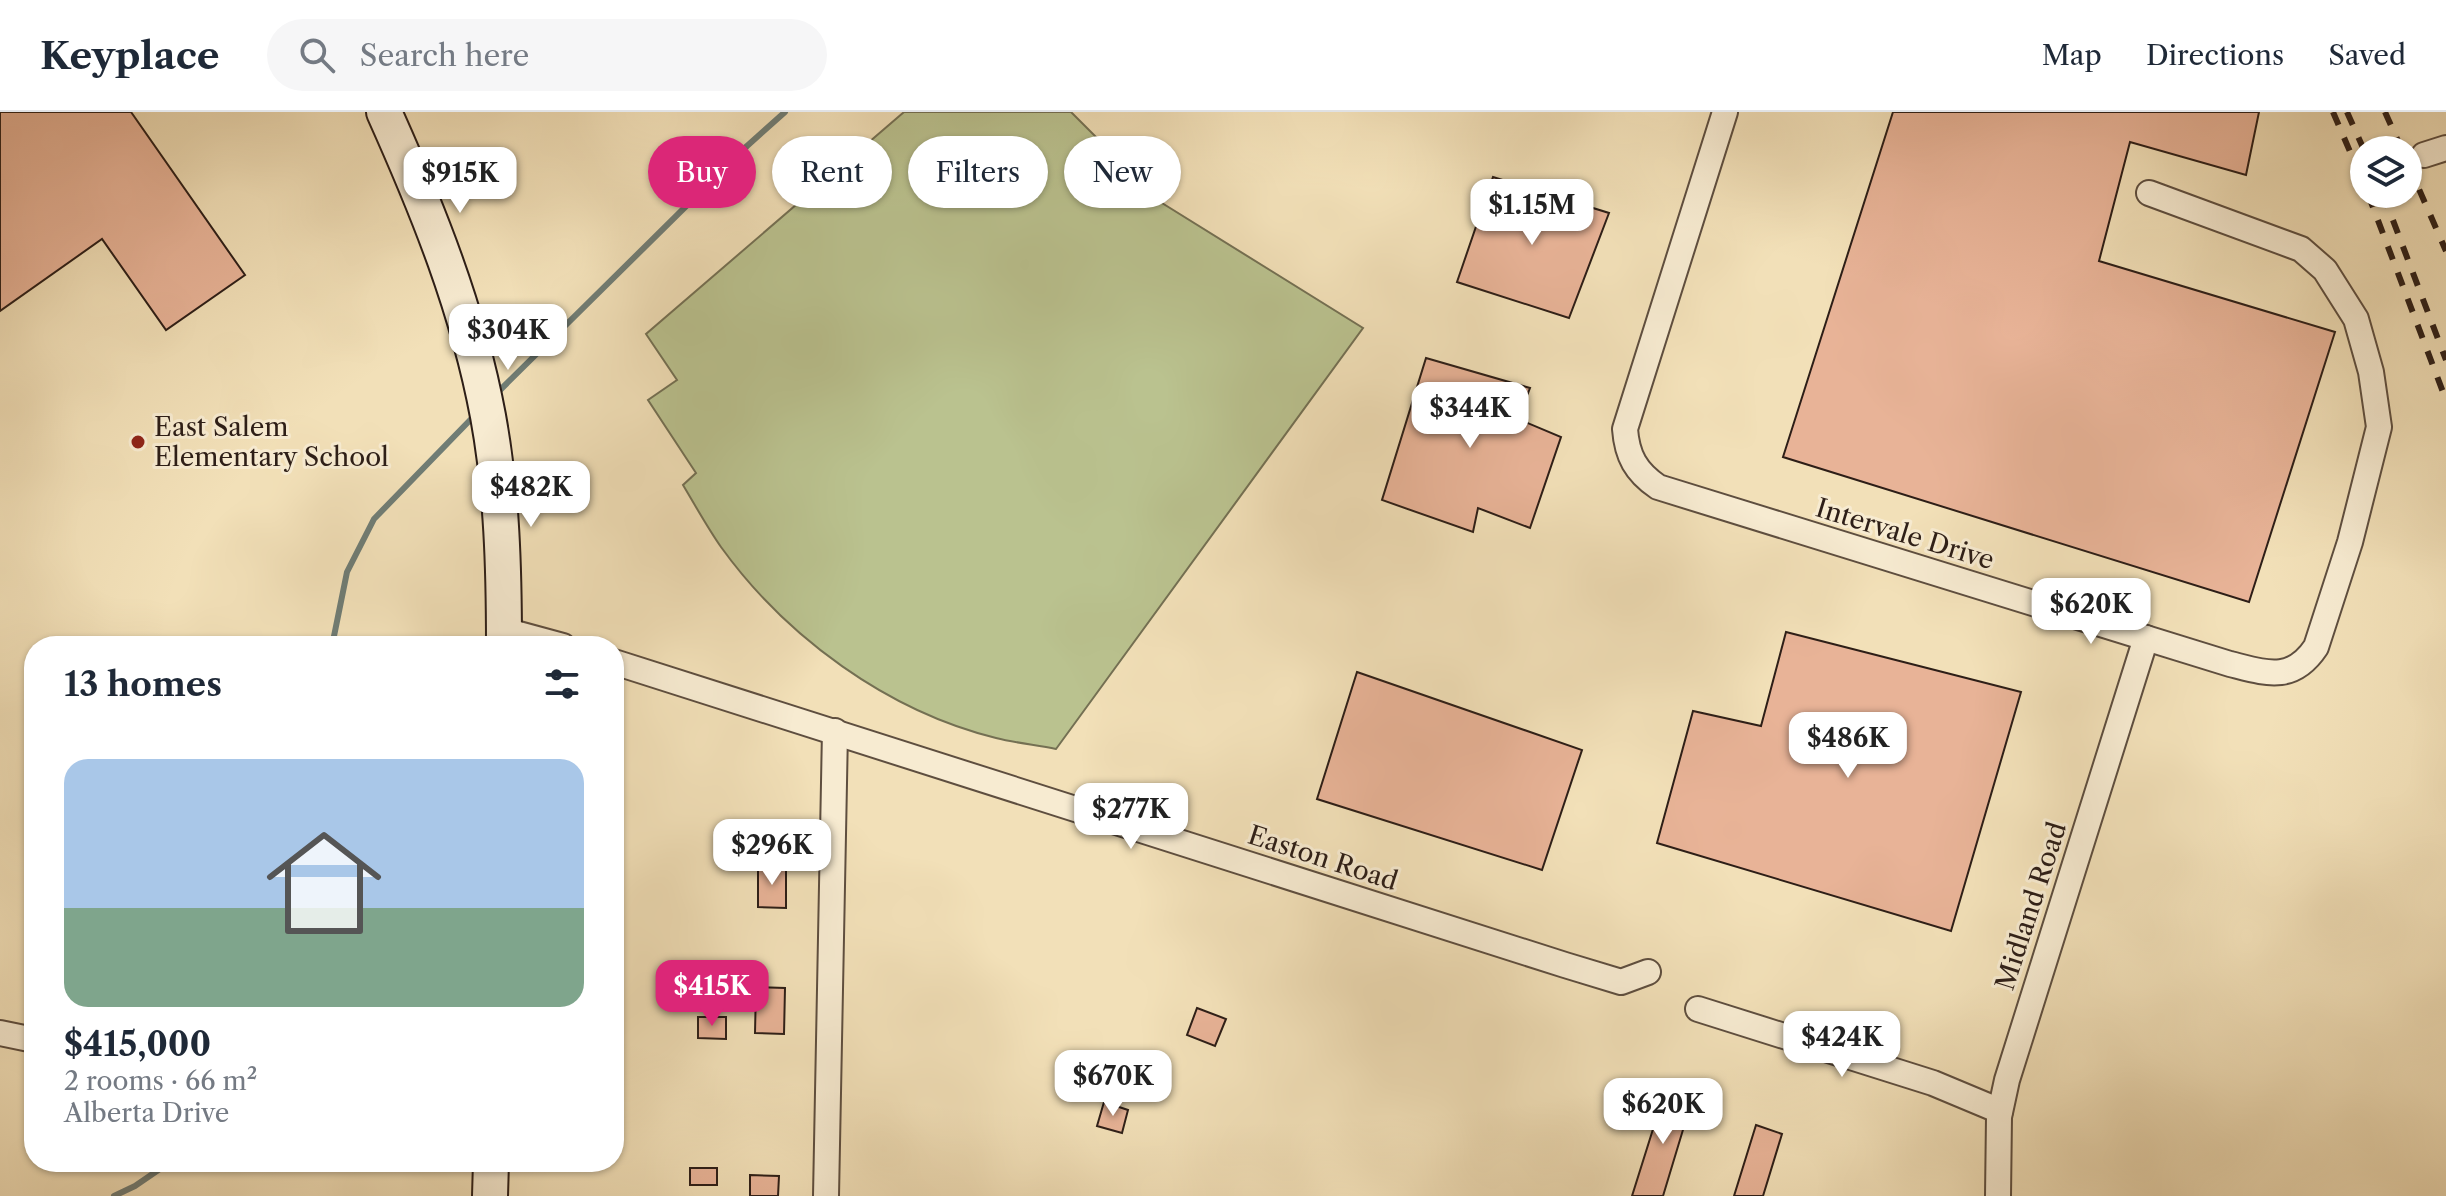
<!DOCTYPE html>
<html lang="en">
<head>
<meta charset="utf-8">
<style>
	body { margin:0; font-family:"Libre Caslon Text",serif; background:#f6f6f7; color:#1f2937; height:100vh; display:flex; flex-direction:column; font-size:30px; white-space:nowrap }
	* { box-sizing:border-box; margin:0 }
	p { font-size:26px; color:#747a83 }
	.icon { flex:none; width:44px; height:44px; fill:none; stroke:currentColor; stroke-width:2; stroke-linecap:round; stroke-linejoin:round }
	.map { position:relative; flex:1; overflow:hidden }
	.details { position:absolute; left:24px; top:524px; width:600px; height:536px; display:flex; flex-direction:column; background:#fff; border-radius:32px; box-shadow:0 2px 6px #0004 }
	.details>* { flex:none }
	.hud { position:absolute; left:648px; top:24px; width:760px; height:72px; display:flex; gap:16px }
	.controls { position:absolute; left:2350px; top:24px; display:grid; gap:16px }
	.controls a { display:grid; place-items:center; width:72px; height:72px; border-radius:50%; background:#fff; box-shadow:0 2px 6px #0004; font-size:40px }
	.price { position:absolute; translate:-50% -68px; padding:0 18px; border-radius:16px; background:#fff; color:#222; font-size:26px; line-height:52px; filter:drop-shadow(0 2px 4px #0008) }
	.price::after { content:''; position:absolute; left:50%; top:48px; width:24px; height:18px; margin-left:-12px; background:inherit; clip-path:polygon(0 0,100% 0,50% 100%) }
	.price.active { background:#db2777; color:#fff }
	ul { padding:0; list-style:none }
	li { display:grid; align-content:center; gap:16px; height:424px; padding:0 40px }
	li+li { border-top:2px solid #e0e1e3 }
	li span { display:grid; place-items:center; height:248px; border-radius:24px; color:#555 }
	li>.icon { margin-inline-start:auto }
	span .icon { width:144px; height:144px; fill:#fffc; stroke-width:1 }
	li b { font-size:34px }
	h2 { display:flex; justify-content:space-between; align-items:center; height:96px; padding:0 40px; font-size:34px }
	.tag { padding:0 28px; border-radius:36px; background:#fff; box-shadow:0 2px 6px #0004; font-size:28px; line-height:72px }
	.tag.active { background:#db2777; color:#fff }
	header { display:flex; align-items:center; gap:48px; box-sizing:border-box; height:112px; padding:0 40px; background:#fff; border-bottom:2px solid #e0e1e3 }
	header strong { font-size:38px }
	nav { display:flex; gap:44px; margin-inline-start:auto; font-size:28px }
	.search { width:560px; height:72px; background:#f6f6f7; display:flex; align-items:center; gap:20px; box-sizing:border-box; padding:0 28px; border-radius:44px; color:#747a83; font-size:30px }
	.map>svg:first-child { display:block }
	.green { fill:#bac28f; stroke:#747053; stroke-width:2 }
	.lines { fill:none; stroke-linecap:round; stroke-linejoin:round }
	.stream { stroke:#707d75; stroke-width:6 }
	.building { fill:#e8b397; stroke:#2d1e17; stroke-width:2 }
	.street-casing { stroke:#5e4e3f; stroke-width:28 }
	.secondary-casing { stroke:#2d1e17; stroke-width:38 }
	.street { stroke:#f7ebd1; stroke-width:24 }
	.secondary { stroke:#f7ebd1; stroke-width:34 }
	.rail { stroke:#2d1e17; stroke-width:6; stroke-dasharray:14 14; stroke-linecap:butt }
	.poi-dot { fill:#8f2418; stroke:#f7ebd1; stroke-width:3 }
	.labels { text-anchor:middle; stroke-width:6; stroke-linejoin:round; paint-order:stroke }
	.poi-label { font-size:26px; fill:#2d1e17; stroke:#f7ebd1; text-anchor:start }
	.street-label { font-size:26px; fill:#2d1e17; stroke:#f7ebd1 }
</style>
</head>
<body>
<header>
<strong>Keyplace</strong>
<div class="search"><svg class="icon" aria-label="search" viewBox="0 0 24 24"><circle cx="10" cy="10" r="6"/><path d="M15 15l6 6"/></svg>Search here</div>
<nav><a>Map</a><a>Directions</a><a>Saved</a></nav>
</header>
<div class="map">
<svg width="2446" height="1084" viewBox="0 0 2446 1084">
	<rect width="100%" height="100%" fill="#f2e0b8"/>
	<filter id="stains"><feTurbulence type="fractalNoise" baseFrequency=".0025" numOctaves="4"/><feColorMatrix values="0 0 0 0 .2 0 0 0 0 .09 0 0 0 0 .02 0 0 0 .5 -.17"/></filter>
	<radialGradient id="worn" r=".72"><stop offset=".6" stop-color="#630" stop-opacity="0"/><stop offset="1" stop-color="#630" stop-opacity=".3"/></radialGradient>
	<!-- green -->
	<path class="green" d="M904,0h167l91,91 201,125 -307,421c-20,-4 -40,-6 -60,-11 -109,-27 -210,-101 -275,-191 -14,-20 -26,-42 -38,-62l13,-12 -48,-73 29,-20 -31,-46z"/>
	<g class="lines">
		<!-- stream -->
		<g class="stream">
			<path d="M495,283l252,-249 38,-34"/>
			<path d="M332,534l15,-74 27,-53 101,-104"/>
			<path d="M114,1084l21,-10 35,-24"/>
		</g>
	</g>
	<!-- building -->
	<g class="building">
		<path d="M0,0h131l114,163 -79,55 -64,-91 -102,72z"/>
		<path d="M1893,0h366l-13,63 -116,-33 -31,119 236,71 -86,270 -466,-145z"/>
		<path d="M1493,65l116,36 -40,105 -112,-36z"/>
		<path d="M1426,246l104,30 -12,31 43,18 -31,91 -52,-20 -5,24 -91,-32z"/>
		<path d="M1786,520l235,60 -70,239 -294,-88 36,-132 68,15z"/>
		<path d="M1357,560l225,78 -40,120 -225,-71z"/>
		<path d="M758,754h28v42l-28,-1z"/>
		<path d="M756,875l29,1 -1,46 -29,-1z"/>
		<path d="M1197,896l29,11 -11,27 -28,-11z"/>
		<path d="M698,905h28v22l-28,-1z"/>
		<path d="M1665,979l27,9 -29,96h-31z"/>
		<path d="M1104,990l24,8 -6,23 -25,-7z"/>
		<path d="M1756,1013l26,9 -19,62h-29z"/>
		<rect x="690" y="1056" width="27" height="17"/>
		<path d="M750,1063l29,1 -1,20h-28z"/>
	</g>
	<g class="lines">
		<!-- street casing -->
		<g class="street-casing">
			<g id="street">
				<path d="M1725,0l-100,317c2,27 11,43 33,58l572,177c36,9 62,19 86,-17l34,-105 29,-115 -8,-55 -15,-53 -31,-49 -24,-21 -152,-56"/>
				<path d="M2424,43l22,-7"/>
				<path d="M504,518l59,16"/>
				<path d="M614,550l951,303 56,17 27,-10"/>
				<path d="M1698,897l235,74 67,28"/>
				<path d="M0,921l34,7"/>
				<path d="M826,1084l9,-465"/>
				<path d="M1998,1084l1,-79 8,-37 139,-442"/>
			</g>
		</g>
		<!-- secondary casing -->
		<g class="secondary-casing">
			<g id="secondary">
				<path d="M384,0c44,98 84,197 104,304 14,76 16,153 16,230"/>
				<path d="M490,1084l1,-34"/>
			</g>
		</g>
		<!-- street -->
		<use href="#street" class="street"/>
		<!-- secondary -->
		<use href="#secondary" class="secondary"/>
		<!-- rail -->
		<g class="rail">
			<path d="M2333,0l31,72"/>
			<path d="M2347,0l17,38"/>
			<path d="M2385,0l17,38"/>
			<path d="M2408,52l38,87"/>
			<path d="M2368,82l78,206"/>
			<path d="M2383,82l63,166"/>
		</g>
	</g>
	<!-- markers -->
	<circle class="poi-dot" cx="138" cy="330" r="8"/>
	<g class="labels">
		<!-- poi labels -->
		<g class="poi-label">
			<text x="154" y="324">East Salem<tspan x="154" dy="30">Elementary School</tspan></text>
		</g>
		<!-- street labels -->
		<g class="street-label">
			<text transform="translate(1905 422) rotate(17)" y="9">Intervale Drive</text>
			<text transform="translate(1323 746) rotate(18)" y="9">Easton Road</text>
			<text transform="translate(2031 794) rotate(-72)" y="9">Midland Road</text>
		</g>
	</g>
	<rect width="100%" height="100%" filter="url(#stains)"/>
	<rect width="100%" height="100%" fill="url(#worn)"/>
</svg>
<div class="controls">
<a><svg class="icon" aria-label="layers" viewBox="0 0 24 24"><path d="M12 4l9 5-9 5-9-5zM3 14l9 5 9-5"/></svg></a>
</div>
<b class="price" style="left:460px;top:103px">$915K</b>
<b class="price" style="left:1532px;top:135px">$1.15M</b>
<b class="price" style="left:508px;top:260px">$304K</b>
<b class="price" style="left:1470px;top:338px">$344K</b>
<b class="price" style="left:531px;top:417px">$482K</b>
<b class="price" style="left:2091px;top:534px">$620K</b>
<b class="price" style="left:1848px;top:668px">$486K</b>
<b class="price" style="left:1131px;top:739px">$277K</b>
<b class="price" style="left:772px;top:775px">$296K</b>
<b class="price active" style="left:712px;top:916px">$415K</b>
<b class="price" style="left:1842px;top:967px">$424K</b>
<b class="price" style="left:1113px;top:1006px">$670K</b>
<b class="price" style="left:1663px;top:1034px">$620K</b>
<div class="hud">
<a class="tag active">Buy</a>
<a class="tag">Rent</a>
<a class="tag">Filters</a>
<a class="tag">New</a>
</div>
<section class="details">
<h2>13 homes<svg class="icon" aria-label="filters" viewBox="0 0 24 24"><path d="M4 7h16M4 17h16"/><circle cx="9" cy="7" r="2"/><circle cx="15" cy="17" r="2"/></svg></h2>
<ul>
<li><span style="background:linear-gradient(#a9c7e8 60%,#7fa58c 0)"><svg class="icon" aria-label="home" viewBox="0 0 24 24"><path d="M3 11l9-7 9 7M6 9v11h12V9"/></svg></span><div><b>$415,000</b><p>2 rooms · 66 m²</p><p>Alberta Drive</p></div></li>
</ul>
</section>
</div>
</body>
</html>
